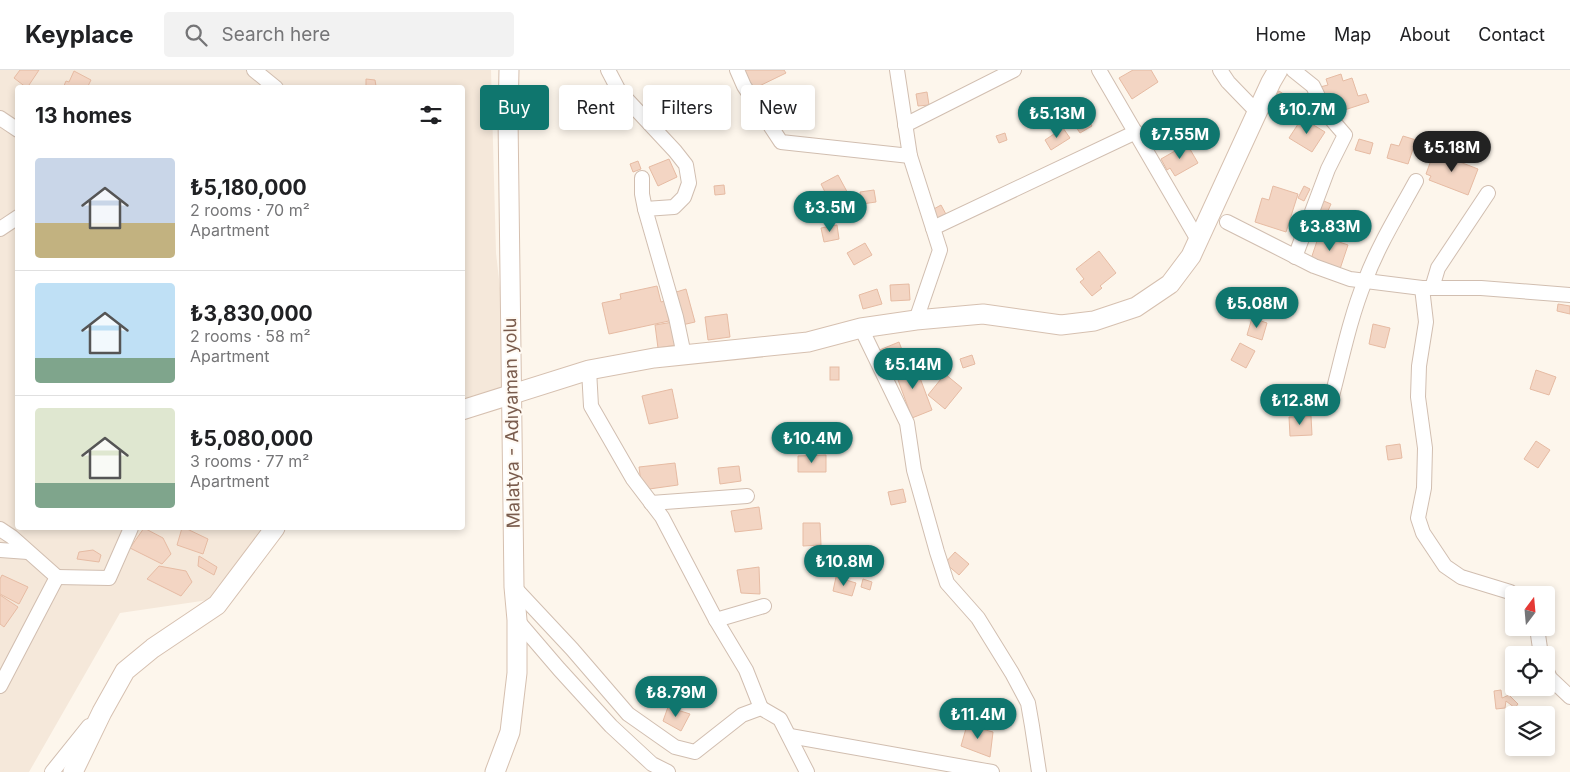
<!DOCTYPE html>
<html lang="en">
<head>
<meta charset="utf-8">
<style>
	body { margin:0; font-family:Inter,sans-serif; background:#f2f2f2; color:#202124; height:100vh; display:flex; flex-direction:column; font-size:19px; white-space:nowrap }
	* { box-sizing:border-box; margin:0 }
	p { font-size:16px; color:#757577 }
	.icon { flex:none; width:28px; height:28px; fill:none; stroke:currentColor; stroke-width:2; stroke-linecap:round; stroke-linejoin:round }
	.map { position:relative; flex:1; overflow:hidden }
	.details { position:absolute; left:15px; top:15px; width:450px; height:445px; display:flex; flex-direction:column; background:#fff; border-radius:5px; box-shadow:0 2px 8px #0003 }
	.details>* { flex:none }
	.top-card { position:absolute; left:480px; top:15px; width:475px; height:45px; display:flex; gap:10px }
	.needle { width:32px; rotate:16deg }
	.buttons { position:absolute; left:1505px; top:516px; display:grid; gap:10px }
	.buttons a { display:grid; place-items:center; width:50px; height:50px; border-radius:5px; background:#fff; box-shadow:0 2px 8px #0003; font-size:25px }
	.price { position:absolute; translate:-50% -42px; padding:0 11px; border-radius:18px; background:#0f766e; color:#fff; font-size:16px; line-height:32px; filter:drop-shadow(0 1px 2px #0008) }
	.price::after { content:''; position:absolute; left:50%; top:30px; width:15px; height:11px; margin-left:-8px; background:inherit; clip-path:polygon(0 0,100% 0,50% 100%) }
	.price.selected { background:#222; color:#fff }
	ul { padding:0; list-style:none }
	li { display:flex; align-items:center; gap:15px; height:125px; padding:0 20px }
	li+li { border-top:1px solid #e0e0e0 }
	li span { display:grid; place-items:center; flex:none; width:140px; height:100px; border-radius:5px; color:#555 }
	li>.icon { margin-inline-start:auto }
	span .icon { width:60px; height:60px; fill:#fffc; stroke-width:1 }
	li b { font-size:21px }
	h2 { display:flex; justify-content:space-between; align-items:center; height:60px; padding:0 20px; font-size:21px }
	.tag { padding:0 18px; border-radius:5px; background:#fff; box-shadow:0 2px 8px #0003; font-size:18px; line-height:45px }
	.tag.selected { background:#0f766e; color:#fff }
	header { display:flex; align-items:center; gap:30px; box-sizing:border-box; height:70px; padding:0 25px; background:#fff; border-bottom:1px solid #e0e0e0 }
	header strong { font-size:24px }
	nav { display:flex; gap:28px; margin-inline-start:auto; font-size:18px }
	.search { width:350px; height:45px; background:#f2f2f2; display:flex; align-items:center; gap:12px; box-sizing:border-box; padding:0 18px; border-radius:5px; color:#757577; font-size:19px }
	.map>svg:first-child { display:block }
	.residential { fill:#f5e8da }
	.building { fill:#f3d5c3; stroke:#e6bba3 }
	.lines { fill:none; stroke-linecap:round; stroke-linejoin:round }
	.street-casing { stroke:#d1beb0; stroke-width:16 }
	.secondary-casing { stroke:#d6c0b0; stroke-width:21 }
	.street { stroke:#fff; stroke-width:14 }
	.secondary { stroke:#fff; stroke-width:19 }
	.labels { text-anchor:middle; stroke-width:4; stroke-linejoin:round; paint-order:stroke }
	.street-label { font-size:18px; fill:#7a5c4d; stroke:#fffaf3 }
</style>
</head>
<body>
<header>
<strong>Keyplace</strong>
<div class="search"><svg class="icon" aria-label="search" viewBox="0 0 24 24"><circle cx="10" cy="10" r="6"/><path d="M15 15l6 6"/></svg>Search here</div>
<nav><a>Home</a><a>Map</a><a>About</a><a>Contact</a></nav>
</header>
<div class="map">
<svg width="1570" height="702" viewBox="0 0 1570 702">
	<rect width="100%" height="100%" fill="#fdf6ec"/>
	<!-- residential -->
	<path class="residential" d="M0,0h491l5,183 16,141 -49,14 -1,-320h-444v440h261l-57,70 -102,15 -91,159h-29z"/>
	<!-- building -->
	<g class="building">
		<path d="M20,0h19l-12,18 -13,-10z"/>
		<path d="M745,0h39l2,3 -35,17 -9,-18z"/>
		<path d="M1133,0h18l7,12 -26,17 -13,-21z"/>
		<path d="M74,1l17,9 -4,8h-24l3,-7 3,1z"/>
		<path d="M1341,4l2,7 9,-3 6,18 8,-2 3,8 -40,13 -9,-28 8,-2 -2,-6z"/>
		<path d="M366,9l9,1 1,6 10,2h-20z"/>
		<path d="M1279,21l15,10 -13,20 -16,-10z"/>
		<path d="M927,22l2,13 -11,1 -2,-12z"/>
		<path d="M1081,37l11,19 -12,7 -12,-18z"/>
		<path d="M1302,48l23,14 -13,20 -23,-14z"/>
		<path d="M1063,58l7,10 -19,12 -6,-10z"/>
		<path d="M1005,63l2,7 -8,3 -3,-7z"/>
		<path d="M1403,66l13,4 -8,24 -21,-6 4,-14 8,2z"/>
		<path d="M1359,69l14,4 -3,11 -15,-4z"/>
		<path d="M1187,74l11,19 -23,13 -5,-8 -3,2 -6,-11z"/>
		<path d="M1434,82l44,17 -10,26 -39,-15 2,-4 -5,-2z"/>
		<path d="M669,89l8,18 -19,9 -9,-19z"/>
		<path d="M638,91l3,8 -8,3 -3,-8z"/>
		<path d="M838,105l13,24 -18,9 -12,-24z"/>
		<path d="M724,115l1,9 -10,1 -1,-9z"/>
		<path d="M1273,116l25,8 -12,38 -31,-10 7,-24 7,2z"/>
		<path d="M1304,116l6,3 -6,12 -6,-3z"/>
		<path d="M874,120l2,12 -14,2 -2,-12z"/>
		<path d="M1319,129l12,5 -4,9 -12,-5z"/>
		<path d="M941,135l7,13 -10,5 -6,-13z"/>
		<path d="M837,155l2,14 -15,3 -3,-14z"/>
		<path d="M1319,165l29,10 -8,24 -29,-10z"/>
		<path d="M865,173l7,12 -18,10 -7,-12z"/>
		<path d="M1099,181l17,22 -16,13 2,2 -10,8 -12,-14 4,-3 -8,-10z"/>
		<path d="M909,214l1,16 -19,1 -1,-16z"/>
		<path d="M657,216l4,16 4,-1 4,20 -60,13 -7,-31 19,-4 -1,-5z"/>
		<path d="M686,219l9,33 -13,3 -9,-32z"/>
		<path d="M877,219l5,15 -19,5 -4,-14z"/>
		<path d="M1558,234l12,2v8l-13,-3z"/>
		<path d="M727,244l3,23 -22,3 -3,-23z"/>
		<path d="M1252,248l15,5 -5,17 -15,-5z"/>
		<path d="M673,252l3,23 -18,3 -3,-23z"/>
		<path d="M1373,254l17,4 -5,20 -16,-4z"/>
		<path d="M899,272l8,21 -18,7 -2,-4 -4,1 -6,-16z"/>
		<path d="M1240,273l15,8 -9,17 -15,-8z"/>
		<path d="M972,285l3,9 -12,4 -3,-9z"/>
		<path d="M914,292l18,48 -20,8 -18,-49z"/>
		<rect x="830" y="297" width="9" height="13"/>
		<path d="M1536,300l20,7 -7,18 -19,-6z"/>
		<path d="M945,304l17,14 -17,21 -17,-14z"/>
		<path d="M672,319l6,29 -29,6 -7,-28z"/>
		<path d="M1311,346l1,19 -22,1 -1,-19z"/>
		<path d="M1536,371l14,9 -12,18 -14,-9z"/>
		<path d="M1400,374l2,14 -14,2 -2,-14z"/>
		<path d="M826,385v17h-28v-16z"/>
		<path d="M675,393l3,22 -36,5 -3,-23z"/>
		<path d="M739,396l2,15 -21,3 -2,-16z"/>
		<path d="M903,419l3,13 -15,3 -3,-13z"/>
		<path d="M759,437l3,22 -27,3 -4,-21z"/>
		<path d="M803,453h17l1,22 -18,1z"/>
		<path d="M144,458l19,10 8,16 -9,10 -32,-16z"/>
		<path d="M182,458h3l23,11 -5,15 -26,-9z"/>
		<path d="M93,480l8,5 -2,7 -22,-3 2,-7z"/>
		<path d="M955,482l14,12 -10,11 -14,-12z"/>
		<path d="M199,486l18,11 -3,8 -16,-9z"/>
		<path d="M159,496l27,5 6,11 -11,14 -34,-17z"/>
		<path d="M759,497l1,27 -19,-1 -4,-23z"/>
		<path d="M2,505l26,12 -9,17 -19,-10v-15z"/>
		<path d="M836,507l20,6 -4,13 -19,-5z"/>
		<path d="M863,509l9,3 -2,8 -9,-3z"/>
		<path d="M0,525l18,12 -14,20 -4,-3z"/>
		<path d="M1501,620l1,8 7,-3 9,9 -3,4 -9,-7 -1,7 -9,1 -2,-18z"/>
		<path d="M668,637l22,7 -9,17 -18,-10z"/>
		<path d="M967,655l26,7 -3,25 -29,-11z"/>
	</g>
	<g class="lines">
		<!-- street casing -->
		<g class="street-casing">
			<g id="street">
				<path d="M254,0l22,18"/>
				<path d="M608,0l11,21 56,60 11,14 3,18 -5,14 -10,10 -29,2 31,108 8,38"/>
				<path d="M737,0l7,16 37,56 129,14"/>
				<path d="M897,0l13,86 30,94 -24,70"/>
				<path d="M1099,0l99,170"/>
				<path d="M1220,0l8,12 29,30"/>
				<path d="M1293,0l20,16 13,27 19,22 -17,34 -33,88"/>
				<path d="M0,48l18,12"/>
				<path d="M905,55l109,-55"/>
				<path d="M642,108v16l3,15"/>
				<path d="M1227,152l87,44 36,13 72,9h59l89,7"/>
				<path d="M933,158l203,-96"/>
				<path d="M0,159l18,-12"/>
				<path d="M1422,218l4,34 -7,44 -1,31 7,51 -1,40 -6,30 5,15 22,33 16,11 49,15 4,3"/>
				<path d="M1432,218l6,-20 50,-75"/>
				<path d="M861,258l46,95 7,47 23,82 10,31 31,35 34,55 16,30 4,23 7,46"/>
				<path d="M589,300l2,36 42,73 29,38 54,103 30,50 15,38"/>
				<path d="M1332,326c10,-38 18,-78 33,-115 13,-35 33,-67 51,-100"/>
				<path d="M651,433l96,-7"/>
				<path d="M0,459l12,8 45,40"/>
				<path d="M0,480l28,2"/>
				<path d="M57,507l52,1 22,-50"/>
				<path d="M514,517l58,62 56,65 47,33 20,5 47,-37 19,-7 19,11 27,53"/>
				<path d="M517,550l42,49 52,57 41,38 16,8"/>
				<path d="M716,550l48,-14"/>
				<path d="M1537,558l4,27"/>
				<path d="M1546,599l4,9 20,19"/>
				<path d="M0,616l57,-109"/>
				<path d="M790,666l202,36"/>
				<path d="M52,702l37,-46"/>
			</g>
		</g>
		<!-- secondary casing -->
		<g class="secondary-casing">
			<g id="secondary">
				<path d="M462,340l127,-40 65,-12 154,-16 53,-14 55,-8 67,-6 78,11 33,-4 42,-14 34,-23 21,-28 80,-174 7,-12"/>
				<path d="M73,702l29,-60 23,-41 28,-23 64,-43 58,-77"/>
				<path d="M495,702l15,-40 7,-59v-53l-3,-33 -6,-470 1,-47"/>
			</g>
		</g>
		<!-- street -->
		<use href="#street" class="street"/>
		<!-- secondary -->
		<use href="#secondary" class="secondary"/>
	</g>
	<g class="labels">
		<!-- street labels -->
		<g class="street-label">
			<text transform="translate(512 353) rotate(-91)" y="6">Malatya - Adıyaman yolu</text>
		</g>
	</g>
</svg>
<div class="buttons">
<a><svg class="needle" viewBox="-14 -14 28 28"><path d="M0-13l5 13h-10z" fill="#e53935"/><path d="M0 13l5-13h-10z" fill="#757577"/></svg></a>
<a><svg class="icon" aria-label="locate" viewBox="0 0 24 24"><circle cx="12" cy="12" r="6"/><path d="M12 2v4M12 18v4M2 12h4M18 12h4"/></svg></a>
<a><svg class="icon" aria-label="layers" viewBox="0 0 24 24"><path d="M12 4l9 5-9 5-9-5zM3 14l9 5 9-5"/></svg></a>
</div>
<b class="price" style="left:1307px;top:65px">₺10.7M</b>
<b class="price" style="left:1057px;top:69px">₺5.13M</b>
<b class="price" style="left:1180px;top:90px">₺7.55M</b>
<b class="price selected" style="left:1452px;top:103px">₺5.18M</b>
<b class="price" style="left:830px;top:163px">₺3.5M</b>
<b class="price" style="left:1330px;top:182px">₺3.83M</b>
<b class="price" style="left:1257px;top:259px">₺5.08M</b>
<b class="price" style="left:913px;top:320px">₺5.14M</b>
<b class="price" style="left:1300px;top:356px">₺12.8M</b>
<b class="price" style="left:812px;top:394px">₺10.4M</b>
<b class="price" style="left:844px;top:517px">₺10.8M</b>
<b class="price" style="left:676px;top:648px">₺8.79M</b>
<b class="price" style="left:978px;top:670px">₺11.4M</b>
<div class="top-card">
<a class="tag selected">Buy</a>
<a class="tag">Rent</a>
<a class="tag">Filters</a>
<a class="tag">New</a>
</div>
<section class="details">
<h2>13 homes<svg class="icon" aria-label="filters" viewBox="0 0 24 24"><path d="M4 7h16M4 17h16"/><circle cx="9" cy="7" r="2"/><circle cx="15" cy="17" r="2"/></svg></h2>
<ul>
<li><span style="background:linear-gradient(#c9d6e8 65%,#c2b280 0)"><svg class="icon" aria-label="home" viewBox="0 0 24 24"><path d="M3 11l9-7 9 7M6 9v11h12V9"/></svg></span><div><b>₺5,180,000</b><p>2 rooms · 70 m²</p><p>Apartment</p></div></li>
<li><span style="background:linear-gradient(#bfe0f5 75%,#7fa58c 0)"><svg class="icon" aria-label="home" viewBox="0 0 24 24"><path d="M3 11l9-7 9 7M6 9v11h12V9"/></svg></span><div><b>₺3,830,000</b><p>2 rooms · 58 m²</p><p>Apartment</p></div></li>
<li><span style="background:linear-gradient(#dfe7d0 75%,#7fa58c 0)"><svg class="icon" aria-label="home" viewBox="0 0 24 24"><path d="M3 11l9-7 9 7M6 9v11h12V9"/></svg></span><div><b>₺5,080,000</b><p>3 rooms · 77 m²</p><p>Apartment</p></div></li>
</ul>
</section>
</div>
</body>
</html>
